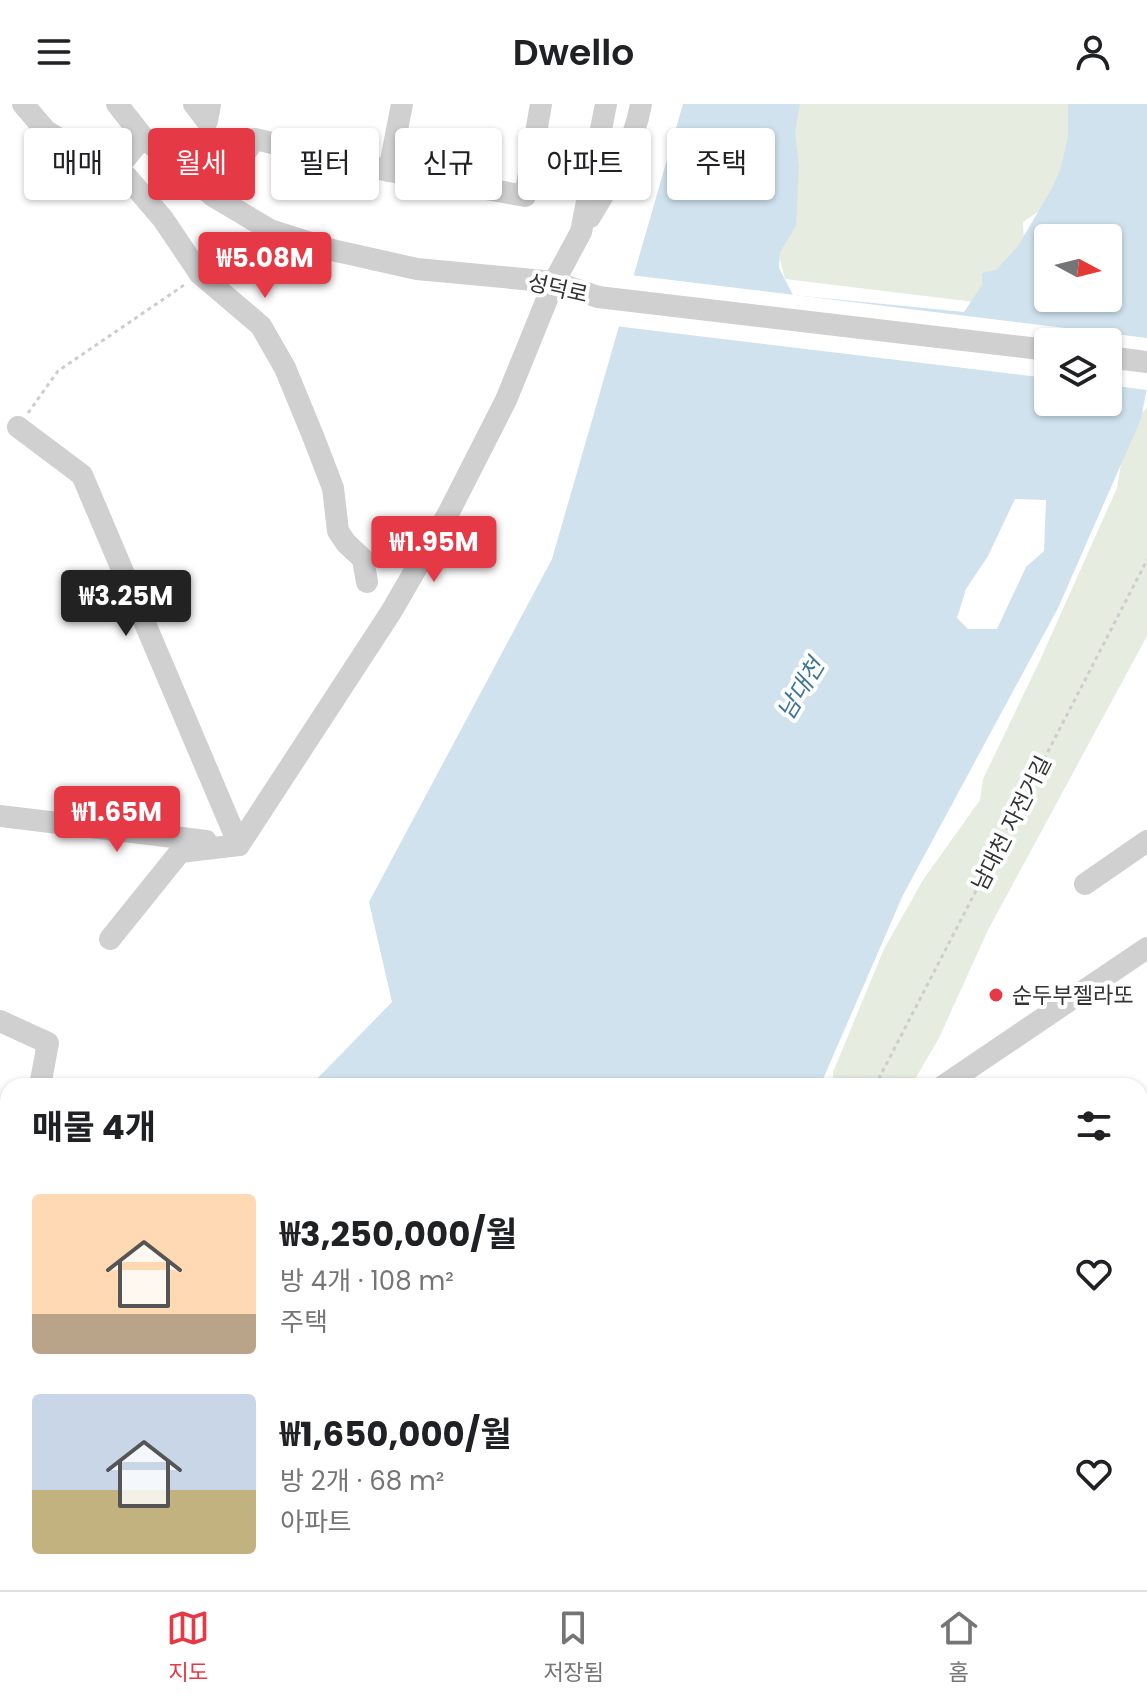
<!DOCTYPE html>
<html lang="ko">
<head>
<meta charset="utf-8">
<style>
	body { margin:0; font-family:Poppins,"Noto Sans KR",sans-serif; background:#f6f6f6; color:#202124; height:100vh; display:flex; flex-direction:column; font-size:30px; white-space:nowrap }
	* { box-sizing:border-box; margin:0 }
	p { font-size:26px; color:#757577 }
	.icon { flex:none; width:44px; height:44px; fill:none; stroke:currentColor; stroke-width:2; stroke-linecap:round; stroke-linejoin:round }
	.map { position:relative; flex:1; overflow:hidden }
	.sheet { position:absolute; left:0px; top:974px; width:1148px; height:512px; display:flex; flex-direction:column; background:#fff; border-radius:24px 24px 0 0; box-shadow:0 2px 6px #0004 }
	.sheet>* { flex:none }
	.guide { position:absolute; left:24px; top:24px; width:1100px; height:72px; display:flex; gap:16px }
	.needle { width:52px; rotate:97deg }
	.buttons { position:absolute; left:1034px; top:120px; display:grid; gap:16px }
	.buttons a { display:grid; place-items:center; width:88px; height:88px; border-radius:8px; background:#fff; box-shadow:0 2px 6px #0004; font-size:40px }
	.price { position:absolute; translate:-50% -68px; padding:0 18px; border-radius:8px; background:#e63946; color:#fff; font-size:26px; line-height:52px; filter:drop-shadow(0 2px 4px #0008) }
	.price::after { content:''; position:absolute; left:50%; top:48px; width:24px; height:18px; margin-left:-12px; background:inherit; clip-path:polygon(0 0,100% 0,50% 100%) }
	.price.current { background:#222; color:#fff }
	ul { padding:0; list-style:none }
	li { display:flex; align-items:center; gap:24px; height:200px; padding:0 32px }
	li span { display:grid; place-items:center; flex:none; width:224px; height:160px; border-radius:8px; color:#555 }
	li>.icon { margin-inline-start:auto }
	span .icon { width:96px; height:96px; fill:#fffc; stroke-width:1 }
	li b { font-size:34px }
	h2 { display:flex; justify-content:space-between; align-items:center; height:96px; padding:0 32px; font-size:34px }
	.tag { padding:0 28px; border-radius:8px; background:#fff; box-shadow:0 2px 6px #0004; font-size:28px; line-height:72px }
	.tag.current { background:#e63946; color:#fff }
	header { display:flex; justify-content:space-between; align-items:center; height:104px; padding:0 32px; background:#fff; font-size:36px; font-weight:600 }
	.menu { display:flex; justify-content:space-around; align-items:center; height:112px; border-top:2px solid #e0e0e0; background:#fff; font-size:22px; color:#757577 }
	.menu a { display:grid; justify-items:center; gap:4px }
	.menu .current { color:#e63946 }
	.map>svg:first-child { display:block }
	.green { fill:#e6ecdf }
	.water { fill:#cfe2ee; fill-rule:evenodd }
	.pier { fill:#fff }
	.lines { fill:none; stroke-linecap:round; stroke-linejoin:round }
	.path { stroke:#cdcdcd; stroke-width:3; stroke-dasharray:4 4; stroke-linecap:butt }
	.minor { stroke:#d0d0d0; stroke-width:22 }
	.poi-dot { fill:#e63946; stroke:#fff; stroke-width:3 }
	.labels { text-anchor:middle; stroke-width:8; stroke-linejoin:round; paint-order:stroke }
	.street-label { font-size:22px; fill:#333; stroke:#fff }
	.poi-label { font-size:22px; fill:#333; stroke:#fff; text-anchor:start }
	.water-label { font-size:24px; font-style:italic; fill:#3f7597; stroke:#fff }
</style>
</head>
<body>
<header><svg class="icon" aria-label="menu" viewBox="0 0 24 24"><path d="M4 6h16M4 12h16M4 18h16"/></svg>Dwello<svg class="icon" aria-label="person" viewBox="0 0 24 24"><circle cx="12" cy="8" r="4"/><path d="M4 21q1-7 8-7t8 7"/></svg></header>
<div class="map">
<svg width="1147" height="1486" viewBox="0 0 1147 1486">
	<rect width="100%" height="100%" fill="#fff"/>
	<!-- green -->
	<g class="green">
		<path d="M785,0h289l-10,67 -25,40 -16,11 2,40 -34,42 -206,-25 -10,-38z"/>
		<path d="M1147,304v228l-159,294 -49,108 -28,48h-78v-14l51,-123 39,-69 57,-80 3,-21 58,-121 76,-170 8,-48 10,-21z"/>
		<path d="M554,1478h139l3,8h-162z"/>
	</g>
	<!-- water -->
	<g class="water">
		<path d="M683,0h117l-5,28 4,35 -3,59 -16,26 -1,16 14,27 171,17 18,-27v-12l14,-3 22,-24 34,-58 8,-18 8,-32v-34h79v284l-6,31 -83,189 -155,287 -83,191h-510l82,-84 -23,-100 183,-343zM1048,134h60v60h-60zM1048,238h60v60h-60zM1015,395l31,1 -2,51 -18,16 -29,62h-29l-11,-11 9,-29 22,-33z"/>
		<path d="M8,1109v369h401l-5,7 -404,1v-373z"/>
		<path d="M1147,1254v232h-88l-17,-5 2,-3h96v-215z"/>
	</g>
	<!-- pier -->
	<path class="pier" d="M630,171l517,63v52l-39,-5v-43h-60v36l-433,-52z"/>
	<g class="lines">
		<!-- path -->
		<g class="path">
			<path d="M28,309l30,-42 129,-88"/>
			<path d="M875,982l272,-526"/>
		</g>
		<!-- minor -->
		<g class="minor">
			<path d="M23,0l23,27 81,46 36,42 37,55 61,52 24,42 28,68 20,52 5,43 8,12 17,16 4,23"/>
			<path d="M117,0l26,33 70,59 57,34 62,20 85,19 137,13 44,15 450,53"/>
			<path d="M194,0l13,17 3,-17"/>
			<path d="M115,67l28,-34"/>
			<path d="M389,67l13,-67"/>
			<path d="M213,92l42,-57 134,32 136,25 16,-92"/>
			<path d="M590,113c21,-35 44,-72 51,-113"/>
			<path d="M1108,253l39,5"/>
			<path d="M18,323l64,48 157,370"/>
			<path d="M0,712l206,25"/>
			<path d="M1085,780l62,-43"/>
			<path d="M110,835l70,-87 59,-7 152,-233 58,-100 57,-112 48,-118 27,-50 25,-128"/>
			<path d="M0,917l48,22 -8,43"/>
			<path d="M943,982l204,-138"/>
			<path d="M0,1041l8,-8"/>
			<path d="M1140,1077l7,-5"/>
			<path d="M826,1478l1,8"/>
			<path d="M955,1478l18,8"/>
			<path d="M980,1478l17,8"/>
			<path d="M466,1486l11,-8"/>
			<path d="M773,1486l1,-8"/>
		</g>
	</g>
	<!-- markers -->
	<circle class="poi-dot" cx="996" cy="891" r="8"/>
	<g class="labels">
		<!-- street labels -->
		<g class="street-label">
			<text transform="translate(558 184) rotate(13)" y="8">성덕로</text>
			<text transform="translate(1011 719) rotate(-63)" y="8">남대천 자전거길</text>
		</g>
		<!-- poi labels -->
		<g class="poi-label">
			<text x="1012" y="899">순두부젤라또</text>
		</g>
		<!-- water labels -->
		<g class="water-label">
			<text transform="translate(801 585) rotate(-59)" y="8">남대천</text>
		</g>
	</g>
</svg>
<div class="buttons">
<a><svg class="needle" viewBox="-14 -14 28 28"><path d="M0-13l5 13h-10z" fill="#e53935"/><path d="M0 13l5-13h-10z" fill="#757577"/></svg></a>
<a><svg class="icon" aria-label="layers" viewBox="0 0 24 24"><path d="M12 4l9 5-9 5-9-5zM3 14l9 5 9-5"/></svg></a>
</div>
<b class="price" style="left:265px;top:196px">₩5.08M</b>
<b class="price" style="left:434px;top:480px">₩1.95M</b>
<b class="price current" style="left:126px;top:534px">₩3.25M</b>
<b class="price" style="left:117px;top:750px">₩1.65M</b>
<div class="guide">
<a class="tag">매매</a>
<a class="tag current">월세</a>
<a class="tag">필터</a>
<a class="tag">신규</a>
<a class="tag">아파트</a>
<a class="tag">주택</a>
</div>
<section class="sheet">
<h2>매물 4개<svg class="icon" aria-label="filters" viewBox="0 0 24 24"><path d="M4 7h16M4 17h16"/><circle cx="9" cy="7" r="2"/><circle cx="15" cy="17" r="2"/></svg></h2>
<ul>
<li><span style="background:linear-gradient(#ffd9b3 75%,#b9a48a 0)"><svg class="icon" aria-label="home" viewBox="0 0 24 24"><path d="M3 11l9-7 9 7M6 9v11h12V9"/></svg></span><div><b>₩3,250,000/월</b><p>방 4개 · 108 m²</p><p>주택</p></div><svg class="icon" aria-label="heart" viewBox="0 0 24 24"><path d="M12 20l-8-8c-3-5 5-10 8-4 3-6 11-1 8 4z"/></svg></li>
<li><span style="background:linear-gradient(#c9d6e8 60%,#c2b280 0)"><svg class="icon" aria-label="home" viewBox="0 0 24 24"><path d="M3 11l9-7 9 7M6 9v11h12V9"/></svg></span><div><b>₩1,650,000/월</b><p>방 2개 · 68 m²</p><p>아파트</p></div><svg class="icon" aria-label="heart" viewBox="0 0 24 24"><path d="M12 20l-8-8c-3-5 5-10 8-4 3-6 11-1 8 4z"/></svg></li>
</ul>
</section>
</div>
<nav class="menu">
<a class="current"><svg class="icon" aria-label="map" viewBox="0 0 24 24"><path d="M3 6l6-2 6 2 6-2v14l-6 2-6-2-6 2zM9 4v14M15 6v14"/></svg>지도</a>
<a><svg class="icon" aria-label="saved" viewBox="0 0 24 24"><path d="M7 4h10v16l-5-4-5 4z"/></svg>저장됨</a>
<a><svg class="icon" aria-label="home" viewBox="0 0 24 24"><path d="M3 11l9-7 9 7M6 9v11h12V9"/></svg>홈</a>
</nav>
</body>
</html>
